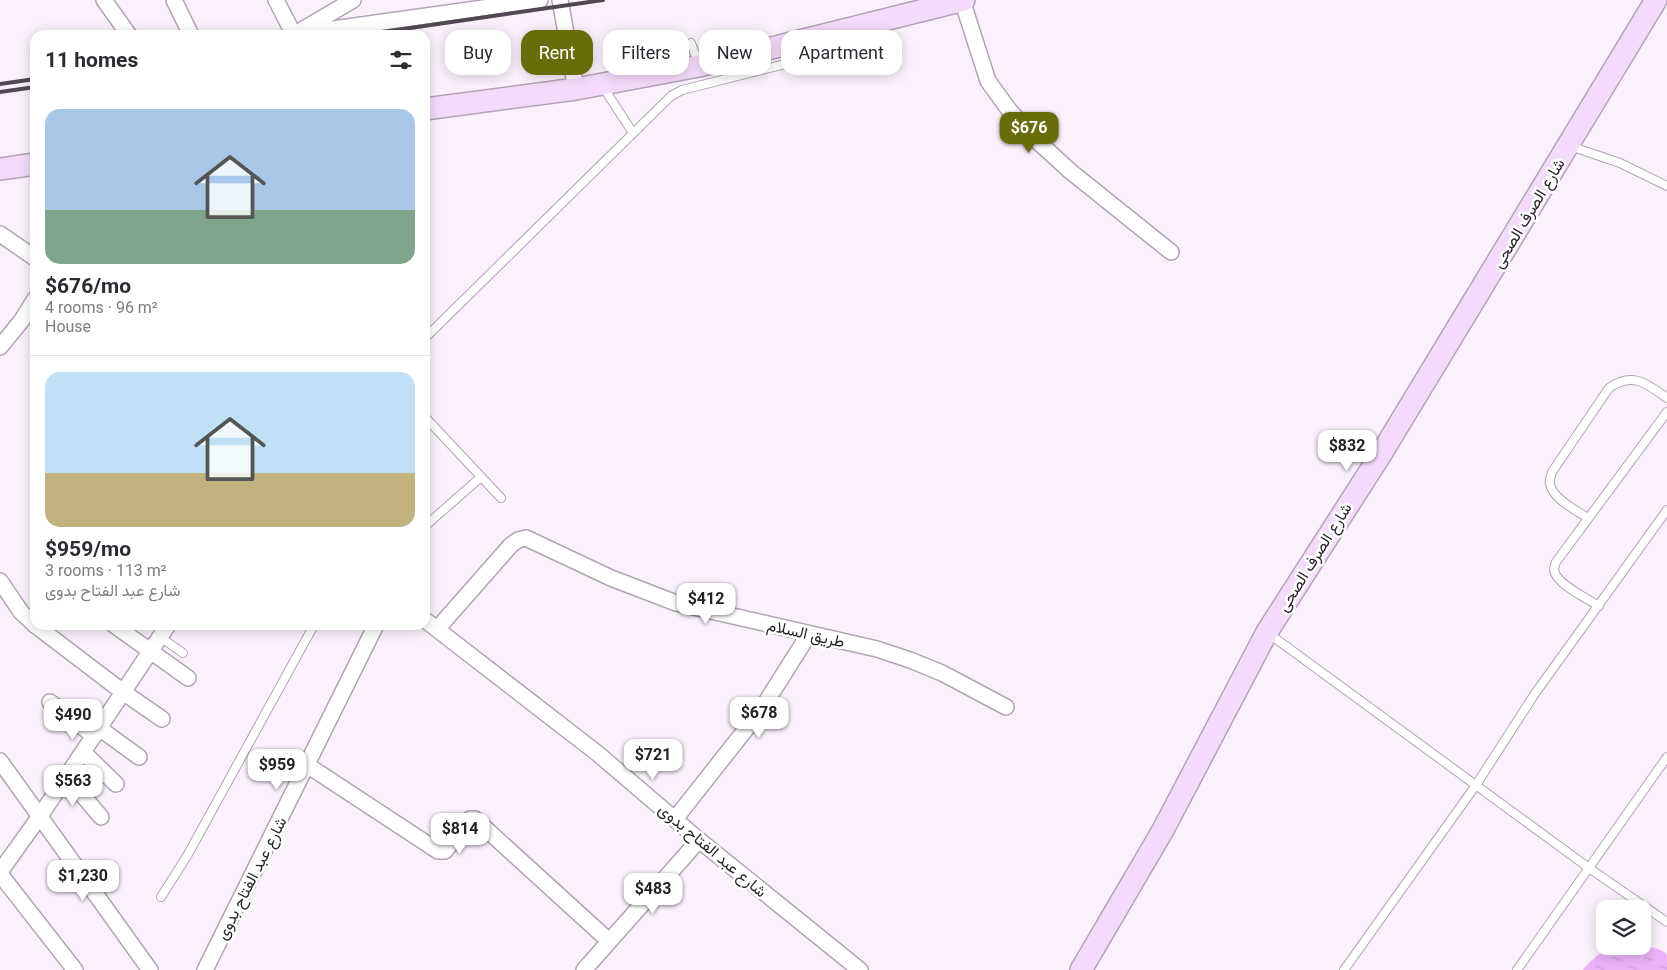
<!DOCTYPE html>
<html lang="en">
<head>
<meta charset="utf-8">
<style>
	body { margin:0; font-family:Roboto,Vazirmatn,sans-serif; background:#f2f2f3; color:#2b2b33; height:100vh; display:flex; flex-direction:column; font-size:19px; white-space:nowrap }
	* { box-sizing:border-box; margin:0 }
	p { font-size:16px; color:#7c7c81 }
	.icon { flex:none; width:28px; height:28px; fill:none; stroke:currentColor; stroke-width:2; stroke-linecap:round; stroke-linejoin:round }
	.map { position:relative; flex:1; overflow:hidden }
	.panel { position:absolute; left:30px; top:30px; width:400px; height:600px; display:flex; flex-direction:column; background:#fff; border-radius:15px; box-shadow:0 2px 12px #0003 }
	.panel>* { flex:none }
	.banner { position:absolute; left:445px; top:30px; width:475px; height:45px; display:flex; gap:10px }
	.tools { position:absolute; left:1596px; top:900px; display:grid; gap:10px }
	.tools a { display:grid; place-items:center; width:55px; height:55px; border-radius:10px; background:#fff; box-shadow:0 2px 12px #0003; font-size:25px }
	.price { position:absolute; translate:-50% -42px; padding:0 11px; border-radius:10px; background:#fff; color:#222; font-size:16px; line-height:32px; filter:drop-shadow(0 1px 2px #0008) }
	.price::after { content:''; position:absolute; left:50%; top:30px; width:15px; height:11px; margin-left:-8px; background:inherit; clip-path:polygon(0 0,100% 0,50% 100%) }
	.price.active { background:#6a6c0c; color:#fff }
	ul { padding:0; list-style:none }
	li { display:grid; align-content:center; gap:10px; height:265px; padding:0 15px }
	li+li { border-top:1px solid #e1e1e2 }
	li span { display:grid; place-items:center; height:155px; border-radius:15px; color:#555 }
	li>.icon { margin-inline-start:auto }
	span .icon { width:90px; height:90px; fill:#fffc; stroke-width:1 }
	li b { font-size:21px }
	h2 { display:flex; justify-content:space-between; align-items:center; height:60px; padding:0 15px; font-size:21px }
	.tag { padding:0 18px; border-radius:15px; background:#fff; box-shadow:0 2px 12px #0003; font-size:18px; line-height:45px }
	.tag.active { background:#6a6c0c; color:#fff }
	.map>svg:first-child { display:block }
	.water { fill:url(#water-ripples) }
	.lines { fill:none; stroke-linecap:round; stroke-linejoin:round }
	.lane-casing { stroke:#b3a3b6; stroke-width:10 }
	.street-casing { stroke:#b3a3b6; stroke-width:18 }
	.secondary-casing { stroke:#b3a3b6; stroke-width:24 }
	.lane { stroke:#fff; stroke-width:8 }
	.street { stroke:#fff; stroke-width:15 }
	.secondary { stroke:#f5dbfb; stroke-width:21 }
	.rail { stroke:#504951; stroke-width:4 }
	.labels { text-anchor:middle; stroke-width:5; stroke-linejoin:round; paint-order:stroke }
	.street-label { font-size:16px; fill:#2a242b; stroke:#fff }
</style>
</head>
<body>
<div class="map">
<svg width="1667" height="970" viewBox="0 0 1667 970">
	<defs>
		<pattern id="water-ripples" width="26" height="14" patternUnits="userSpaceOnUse" patternTransform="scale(1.25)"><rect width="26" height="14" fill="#edb3f9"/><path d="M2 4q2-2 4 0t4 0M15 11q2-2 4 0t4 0" fill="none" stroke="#cb9ad6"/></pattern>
	</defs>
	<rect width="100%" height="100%" fill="#fbf1fd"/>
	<!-- water -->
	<path class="water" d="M1643,944l20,7 4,4v15h-84c18,-23 32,-24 59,-24z"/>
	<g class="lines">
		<!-- lane casing -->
		<g class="lane-casing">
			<g id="lane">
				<path d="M691,43l8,22"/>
				<path d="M635,49l6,27"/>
				<path d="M603,87l30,46"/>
				<path d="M1570,146l50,17 47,23"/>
				<path d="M425,338l246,-242 11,-6 139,-35"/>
				<path d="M425,417l76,81"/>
				<path d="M1588,518c-11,-7 -36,-20 -38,-34 -1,-4 1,-8 2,-12l57,-84c24,-17 38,-4 58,10"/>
				<path d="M425,526l56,-49"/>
				<path d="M1599,606c-11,-7 -43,-22 -45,-36 0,-2 1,-5 2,-8l111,-150"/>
				<path d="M1268,633l321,235 78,54"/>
				<path d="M160,637l23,16"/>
				<path d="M161,897l26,-41 127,-231"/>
				<path d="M1344,970l132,-185 58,-90 133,-185"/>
				<path d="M1517,970l150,-213"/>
			</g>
		</g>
		<!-- street casing -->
		<g class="street-casing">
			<g id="street">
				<path d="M104,0l25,35"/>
				<path d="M174,0l17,35"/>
				<path d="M276,0l18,35"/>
				<path d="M560,0l16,89"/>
				<path d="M962,0l26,81 21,29 25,28 36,33 101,81"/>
				<path d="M302,30l51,-30"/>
				<path d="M290,35l250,-35"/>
				<path d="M0,234l35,24"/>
				<path d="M0,347l22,-27 13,-21"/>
				<path d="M0,581l21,31 14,13"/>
				<path d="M425,620l172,133 102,87 161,130"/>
				<path d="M35,625l88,67 39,27"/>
				<path d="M114,625l74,53"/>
				<path d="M438,628l73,-83 7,-5 8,-2 85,40 65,25 201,46 33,11 32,13 64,34"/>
				<path d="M50,702l44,34"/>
				<path d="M99,728l40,29"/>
				<path d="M83,752l33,32"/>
				<path d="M0,761l150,209"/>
				<path d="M307,765l131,86h7l25,-32h5l134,122"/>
				<path d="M67,777l34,40"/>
				<path d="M675,819l86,-109 48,-76"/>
				<path d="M0,872l40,-56 128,-191"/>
				<path d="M0,874l75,96"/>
				<path d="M205,970l171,-345"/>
				<path d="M584,970l115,-130"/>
			</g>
		</g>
		<!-- secondary casing -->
		<g class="secondary-casing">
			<g id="secondary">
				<path d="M425,109l151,-20 123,-23 265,-66"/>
				<path d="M0,169l35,-5"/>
				<path d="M1081,970l82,-140 104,-198 114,-178 275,-454"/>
			</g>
		</g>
		<!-- lane -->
		<use href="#lane" class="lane"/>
		<!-- street -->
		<use href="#street" class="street"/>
		<!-- secondary -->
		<use href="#secondary" class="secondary"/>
		<!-- rail -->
		<g class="rail">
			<path d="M362,35l241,-35"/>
			<path d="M0,84l35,-5"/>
			<path d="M0,92l35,-5"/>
		</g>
	</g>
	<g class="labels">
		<!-- street labels -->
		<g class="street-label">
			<text transform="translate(1528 213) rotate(-59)" y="6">شارع الصرف الصحى</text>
			<text transform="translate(1314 557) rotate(-58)" y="6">شارع الصرف الصحى</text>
			<text transform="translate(806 633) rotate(13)" y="6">طريق السلام</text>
			<text transform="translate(713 850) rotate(40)" y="6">شارع عبد الفتاح بدوى</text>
			<text transform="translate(251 878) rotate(-63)" y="6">شارع عبد الفتاح بدوى</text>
		</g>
	</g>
</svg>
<div class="tools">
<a><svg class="icon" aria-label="layers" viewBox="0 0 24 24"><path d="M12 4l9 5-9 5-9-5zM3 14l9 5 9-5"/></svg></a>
</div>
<b class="price active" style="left:1029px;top:154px">$676</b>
<b class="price" style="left:1347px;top:472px">$832</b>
<b class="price" style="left:706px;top:625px">$412</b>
<b class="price" style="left:759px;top:739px">$678</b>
<b class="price" style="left:73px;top:741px">$490</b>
<b class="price" style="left:653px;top:781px">$721</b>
<b class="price" style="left:277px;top:791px">$959</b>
<b class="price" style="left:73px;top:807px">$563</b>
<b class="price" style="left:460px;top:855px">$814</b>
<b class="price" style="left:83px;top:902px">$1,230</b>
<b class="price" style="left:653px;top:915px">$483</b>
<div class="banner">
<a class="tag">Buy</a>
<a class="tag active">Rent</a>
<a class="tag">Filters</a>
<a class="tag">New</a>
<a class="tag">Apartment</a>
</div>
<section class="panel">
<h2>11 homes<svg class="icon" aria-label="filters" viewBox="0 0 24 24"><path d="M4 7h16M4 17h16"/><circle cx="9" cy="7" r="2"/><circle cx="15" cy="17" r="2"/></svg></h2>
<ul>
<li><span style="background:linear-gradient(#a9c7e8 65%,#7fa58c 0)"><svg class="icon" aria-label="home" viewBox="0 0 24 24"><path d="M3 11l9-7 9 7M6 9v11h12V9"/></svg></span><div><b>$676/mo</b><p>4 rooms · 96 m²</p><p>House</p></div></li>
<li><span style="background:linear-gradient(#bfe0f5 65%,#c2b280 0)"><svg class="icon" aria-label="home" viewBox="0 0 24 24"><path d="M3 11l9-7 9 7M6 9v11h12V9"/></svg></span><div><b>$959/mo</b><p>3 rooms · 113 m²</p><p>شارع عبد الفتاح بدوى</p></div></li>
</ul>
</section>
</div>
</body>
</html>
